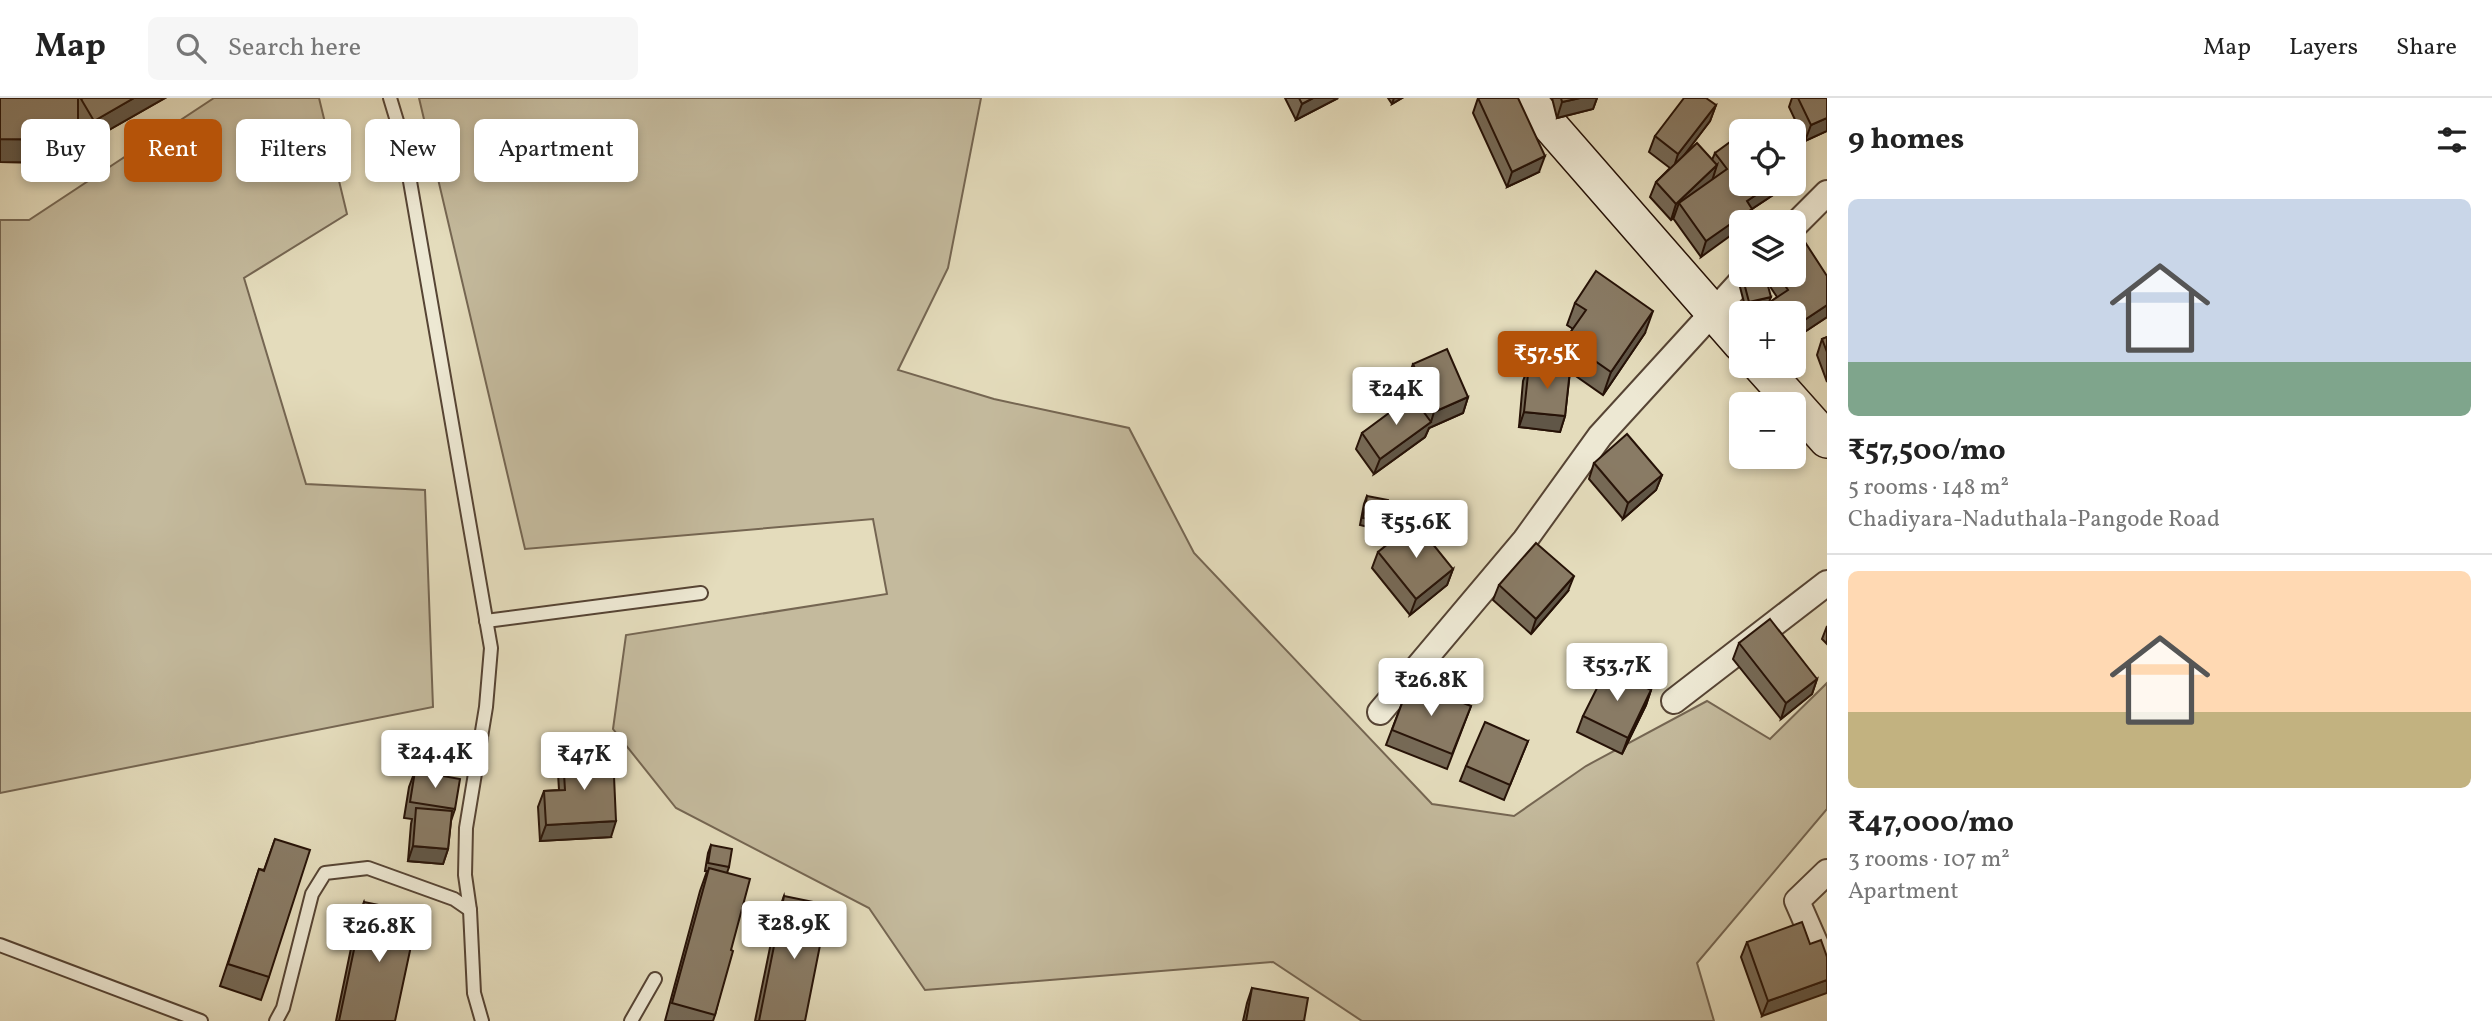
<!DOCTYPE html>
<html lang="en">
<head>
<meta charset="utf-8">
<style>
	body { margin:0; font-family:Vollkorn,serif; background:#f6f6f6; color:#222; height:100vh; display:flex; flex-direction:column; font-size:26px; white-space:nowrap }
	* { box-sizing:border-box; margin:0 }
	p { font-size:23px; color:#767676 }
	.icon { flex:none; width:38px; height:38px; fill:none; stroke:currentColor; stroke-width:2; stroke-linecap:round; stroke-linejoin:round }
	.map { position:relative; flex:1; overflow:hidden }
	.panel { display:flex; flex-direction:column; background:#fff; width:665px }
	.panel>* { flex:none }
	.banner { position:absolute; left:21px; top:21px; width:665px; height:63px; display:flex; gap:14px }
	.fabs { position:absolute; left:1729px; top:21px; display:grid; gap:14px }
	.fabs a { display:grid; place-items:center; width:77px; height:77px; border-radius:10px; background:#fff; box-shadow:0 4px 10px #0003; font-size:35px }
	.price { position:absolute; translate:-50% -60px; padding:0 16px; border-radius:7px; background:#fff; color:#222; font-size:23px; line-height:46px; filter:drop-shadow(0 2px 4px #0008) }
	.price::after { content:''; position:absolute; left:50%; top:42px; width:21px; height:16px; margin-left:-10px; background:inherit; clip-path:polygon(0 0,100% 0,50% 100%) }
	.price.current { background:#b45309; color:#fff }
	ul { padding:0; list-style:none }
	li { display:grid; align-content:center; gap:14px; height:371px; padding:0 21px }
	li+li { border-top:2px solid #e0e0e0 }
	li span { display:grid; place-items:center; height:217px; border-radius:10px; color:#555 }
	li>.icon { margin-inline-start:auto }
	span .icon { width:126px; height:126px; fill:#fffc; stroke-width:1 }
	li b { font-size:30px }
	h2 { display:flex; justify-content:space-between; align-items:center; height:84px; padding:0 21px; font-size:30px }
	.tag { padding:0 24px; border-radius:10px; background:#fff; box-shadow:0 4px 10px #0003; font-size:24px; line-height:63px }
	.tag.current { background:#b45309; color:#fff }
	header { display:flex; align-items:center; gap:42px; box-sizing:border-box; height:98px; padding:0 35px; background:#fff; border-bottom:2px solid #e0e0e0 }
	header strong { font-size:33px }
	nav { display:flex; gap:38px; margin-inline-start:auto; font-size:24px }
	.search { width:490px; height:63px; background:#f6f6f6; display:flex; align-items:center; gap:18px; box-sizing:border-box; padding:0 24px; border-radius:10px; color:#767676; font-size:26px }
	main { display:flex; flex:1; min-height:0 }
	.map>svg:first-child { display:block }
	.green { fill:#c4ba9d; stroke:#756652; stroke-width:2 }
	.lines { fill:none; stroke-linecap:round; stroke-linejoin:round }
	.lane-casing { stroke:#564434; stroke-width:16 }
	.street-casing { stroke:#564434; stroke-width:28 }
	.secondary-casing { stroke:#261207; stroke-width:38 }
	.lane { stroke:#ede8d3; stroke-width:12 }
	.street { stroke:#ede8d3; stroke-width:24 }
	.secondary { stroke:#ede8d3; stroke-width:35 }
	.wall { fill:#766a57; stroke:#261207; stroke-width:2; fill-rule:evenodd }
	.shaded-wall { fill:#605647; stroke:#261207; stroke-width:2 }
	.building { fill:#897b65; stroke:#261207; stroke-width:2 }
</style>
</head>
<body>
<header>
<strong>Map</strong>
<div class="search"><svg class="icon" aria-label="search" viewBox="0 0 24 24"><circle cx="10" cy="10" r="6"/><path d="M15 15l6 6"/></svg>Search here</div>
<nav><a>Map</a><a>Layers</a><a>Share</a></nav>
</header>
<main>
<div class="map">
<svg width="1827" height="923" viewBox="0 0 1827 923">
	<rect width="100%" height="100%" fill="#e4dcbc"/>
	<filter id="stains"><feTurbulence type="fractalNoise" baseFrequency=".00286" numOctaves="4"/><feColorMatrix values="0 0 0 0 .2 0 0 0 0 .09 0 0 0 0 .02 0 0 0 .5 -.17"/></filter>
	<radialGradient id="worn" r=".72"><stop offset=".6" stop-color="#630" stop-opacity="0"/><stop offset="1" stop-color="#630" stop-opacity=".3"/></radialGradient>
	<!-- green -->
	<g class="green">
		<path d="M214,0h105l28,116 -103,64 62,206 119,6 8,217 -433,86v-573h29z"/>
		<path d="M419,0h562l-33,170 -50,102 96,29 135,29 65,125 238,251 82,12 72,-50 121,-65 63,38 57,-56v126l-130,154 17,58h-352l-89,-59 -348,28 -56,-82 -193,-100 -63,-79 13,-94 261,-41 -14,-75 -348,30z"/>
	</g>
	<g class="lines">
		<!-- lane casing -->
		<g class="lane-casing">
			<g id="lane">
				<path d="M390,0l13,43 88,507 -5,59 -20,121 -1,47 5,35 4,83 8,28"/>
				<path d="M486,523l215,-28"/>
				<path d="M0,847l201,76"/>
				<path d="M276,923l7,-13 29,-114 13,-21 43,-5 86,31 16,11"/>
				<path d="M631,923l24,-42"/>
			</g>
		</g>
		<!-- street casing -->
		<g class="street-casing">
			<g id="street">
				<path d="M1794,128l33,-33"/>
				<path d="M1674,603l153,-118"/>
				<path d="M1380,614l145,-172 75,-104 147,-161"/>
				<path d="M1821,858l-24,-55 30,-29"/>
			</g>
		</g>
		<!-- secondary casing -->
		<g class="secondary-casing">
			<g id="secondary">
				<path d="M1526,0l215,246"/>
				<path d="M1761,268l66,74"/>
			</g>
		</g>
		<!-- lane -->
		<use href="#lane" class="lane"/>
		<!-- street -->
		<use href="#street" class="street"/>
		<!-- secondary -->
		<use href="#secondary" class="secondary"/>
	</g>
	<!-- wall -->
	<g class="wall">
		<path d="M0,0h165l-79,45 -8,-13v10l-8,23 -70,-1z"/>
		<path d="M1285,0h53l-42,22z"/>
		<path d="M1388,0h14l-10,6z"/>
		<path d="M1478,0l61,74 -32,15 -34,-74z"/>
		<path d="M1552,0h45l-4,11 -36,9z"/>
		<path d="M1792,0h35v33l-22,10 -16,-34z"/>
		<path d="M1716,7l-6,16 -26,34 28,5 3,-7 26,31h39l-4,9 -24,16 -51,48 -28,-39 1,-1 -3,3 -21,-23 6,-15 14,-14 -21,-16 6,-16z"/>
		<path d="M1760,177l67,1v41l-33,22v-26h-33l3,-7 -18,4 -6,-23 3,-8zM1767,184l10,15 -8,6z"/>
		<path d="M1575,205l70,30 -42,62 -33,-23 -5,44 -5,16 -41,-5 4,-46 6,-16 37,5 -9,-7 8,-23 8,-11 -6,-4z"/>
		<path d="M1827,239v45l-10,-27 5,-16z"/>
		<path d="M1413,266l55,33 -5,16 -34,15 -4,9 -51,37 -18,-25 6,-16 56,-30 -11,-23z"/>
		<path d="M1594,365l68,12 -6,15 -33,29 -34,-40z"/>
		<path d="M1367,398l17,26 -3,8 -21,-5 4,-21z"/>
		<path d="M1378,454l75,17 -6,16 -37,30 -38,-47z"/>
		<path d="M1499,487l69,6 -37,43 -38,-34z"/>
		<path d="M1827,528v18l-5,-5z"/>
		<path d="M1739,545l78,36 -5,15 -31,25 -48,-60z"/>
		<path d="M1410,584l61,24 -24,63 -61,-24z"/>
		<path d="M1651,592l-5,15 -24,49 -45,-22 6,-16z"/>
		<path d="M1528,643l-24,59 -44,-19 6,-15z"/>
		<path d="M563,659l48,80 -71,4 -2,-34 6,-16 15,-1 -1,-17z"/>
		<path d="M415,673l40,38 -4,12 -3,28 -5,15 -35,-3 3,-37 1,-5 -8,-1 5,-31z"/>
		<path d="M275,741l-6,138 -8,23 -41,-14 39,-117 5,1z"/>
		<path d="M711,747l18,22 -2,6 4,77 -16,65 -2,6h-48l35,-130 7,-20h-2l3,-18z"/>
		<path d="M784,798l21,125h-50l21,-103z"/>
		<path d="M364,804l31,119h-59l20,-97z"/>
		<path d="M1747,844l63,2 -48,72 -21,-59z"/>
		<path d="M1252,890l52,33h-61l4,-18z"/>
	</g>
	<!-- shaded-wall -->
	<g class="shaded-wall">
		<path d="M134,0h31l-79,45 8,-22z"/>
		<path d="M1313,0h25l-42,22 6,-16z"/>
		<path d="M1394,0h8l-10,6z"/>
		<path d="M1580,0h17l-4,11 -36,9 5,-16z"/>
		<path d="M1716,7l-6,16 -37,49 5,-16z"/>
		<path d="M1827,20v13l-22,10 6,-16z"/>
		<path d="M0,41l78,1 -8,23 -70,-1z"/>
		<path d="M1545,58l-6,16 -32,15 5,-15z"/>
		<path d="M1717,67l-5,16 -33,22 -5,14 -3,3 5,-16z"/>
		<path d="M1772,86h8l-4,9 -24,16 -5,13h-6v6l-40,29 5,-16 41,-40z"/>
		<path d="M1771,199l-3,8 -22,5 3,-8z"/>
		<path d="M1827,207v12l-33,22v-12z"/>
		<path d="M1653,213l-8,22 -42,62 8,-23z"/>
		<path d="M1468,299l-5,16 -34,15 -4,9 -51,37 6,-15 51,-37 3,-10z"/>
		<path d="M1524,314l41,4 -5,16 -41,-5z"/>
		<path d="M1662,377l-6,15 -33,29 5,-16z"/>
		<path d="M1453,471l-6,16 -37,30 6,-16z"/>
		<path d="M1574,478l-6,15 -37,43 5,-15z"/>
		<path d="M1817,581l-5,15 -31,25 5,-16z"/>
		<path d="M1651,592l-5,15 -24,49 6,-16z"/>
		<path d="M616,723l-5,16 -71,4 6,-16z"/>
		<path d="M413,748l35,3 -5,15 -35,-3z"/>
		<path d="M1827,882v13l-65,23 6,-15z"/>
	</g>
	<!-- building -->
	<g class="building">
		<path d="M0,0h78v42l-78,-1z"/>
		<path d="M83,0h51l-40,23 -13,-22z"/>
		<path d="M1299,0h14l-11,6z"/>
		<path d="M1478,0h40l27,58 -33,16z"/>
		<path d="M1561,0h19l-18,4z"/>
		<path d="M1684,0h22l10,7 -38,49 -23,-18z"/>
		<path d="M1798,0h29v20l-16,7z"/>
		<path d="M1741,36v50h31l-25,17 5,8 -46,32 -27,-38 48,-34 -12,-16z"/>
		<path d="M1697,45l20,22 -41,39 -20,-22z"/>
		<path d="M1803,141l24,37v29l-33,22v-14h-25l-5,-7 24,-16 -10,-15h16v-30z"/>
		<path d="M1596,173l57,40 -42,61 -46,-32 21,-30 -11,-7z"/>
		<path d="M1760,177h5l6,22 -22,5 -6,-23z"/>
		<path d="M1827,239v15l-5,-13z"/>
		<path d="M1447,251l21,48 -34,15 -21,-48z"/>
		<path d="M1529,267l41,5 -5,46 -41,-4z"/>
		<path d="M1412,298l19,26 -51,37 -18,-26z"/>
		<path d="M1627,336l35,41 -34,28 -34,-40z"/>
		<path d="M1367,398l21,4 -4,22 -21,-4z"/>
		<path d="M1415,424l38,47 -37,30 -38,-47z"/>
		<path d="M1536,445l38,33 -38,43 -37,-34z"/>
		<path d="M1770,521l47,60 -31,24 -47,-60z"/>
		<path d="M1607,570l44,22 -23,48 -45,-22z"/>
		<path d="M1410,584l61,24 -19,48 -60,-24z"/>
		<path d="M1485,624l43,19 -18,44 -44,-19z"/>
		<path d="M613,656l3,67 -70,4 -2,-34 21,-1 -2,-33z"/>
		<path d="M415,673l45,8 -5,30 -45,-7z"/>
		<path d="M416,710l36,3 -4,38 -35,-3z"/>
		<path d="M275,741l35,11 -41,127 -41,-13 31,-95 5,2z"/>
		<path d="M711,747l21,4 -3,18 -21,-4z"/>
		<path d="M709,770l41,11 -19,71 2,1 -18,64 -43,-12z"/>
		<path d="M784,798l44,9 -23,116h-46z"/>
		<path d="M364,804l54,11 -23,108h-56z"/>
		<path d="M1802,824l8,22 11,-4 6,17v23l-59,21 -21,-59z"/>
		<path d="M1252,890l56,10 -4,23h-58z"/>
	</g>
	<rect width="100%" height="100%" filter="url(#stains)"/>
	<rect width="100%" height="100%" fill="url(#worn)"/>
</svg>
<div class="fabs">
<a><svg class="icon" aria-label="locate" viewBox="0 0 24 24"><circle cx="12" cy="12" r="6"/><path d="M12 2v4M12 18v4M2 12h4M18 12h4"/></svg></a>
<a><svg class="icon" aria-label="layers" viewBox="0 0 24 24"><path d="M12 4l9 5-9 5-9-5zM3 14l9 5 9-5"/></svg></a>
<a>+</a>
<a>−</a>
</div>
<b class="price current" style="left:1547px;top:293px">₹57.5K</b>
<b class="price" style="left:1396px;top:329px">₹24K</b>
<b class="price" style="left:1416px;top:462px">₹55.6K</b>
<b class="price" style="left:1617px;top:605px">₹53.7K</b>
<b class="price" style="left:1431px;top:620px">₹26.8K</b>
<b class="price" style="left:435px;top:692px">₹24.4K</b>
<b class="price" style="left:584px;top:694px">₹47K</b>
<b class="price" style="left:794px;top:863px">₹28.9K</b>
<b class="price" style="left:379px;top:866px">₹26.8K</b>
<div class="banner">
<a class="tag">Buy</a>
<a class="tag current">Rent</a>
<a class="tag">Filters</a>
<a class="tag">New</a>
<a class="tag">Apartment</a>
</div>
</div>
<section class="panel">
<h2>9 homes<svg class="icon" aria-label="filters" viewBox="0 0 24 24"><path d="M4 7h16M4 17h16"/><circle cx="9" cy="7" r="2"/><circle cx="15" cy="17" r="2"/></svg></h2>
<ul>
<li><span style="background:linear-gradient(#c9d6e8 75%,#7fa58c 0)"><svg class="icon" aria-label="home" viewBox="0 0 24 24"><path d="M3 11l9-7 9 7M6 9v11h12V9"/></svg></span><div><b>₹57,500/mo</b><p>5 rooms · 148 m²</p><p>Chadiyara-Naduthala-Pangode Road</p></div></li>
<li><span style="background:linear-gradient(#ffd9b3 65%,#c2b280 0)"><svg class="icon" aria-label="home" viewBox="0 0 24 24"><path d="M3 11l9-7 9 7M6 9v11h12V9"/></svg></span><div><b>₹47,000/mo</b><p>3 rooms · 107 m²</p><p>Apartment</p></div></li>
</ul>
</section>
</main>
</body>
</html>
